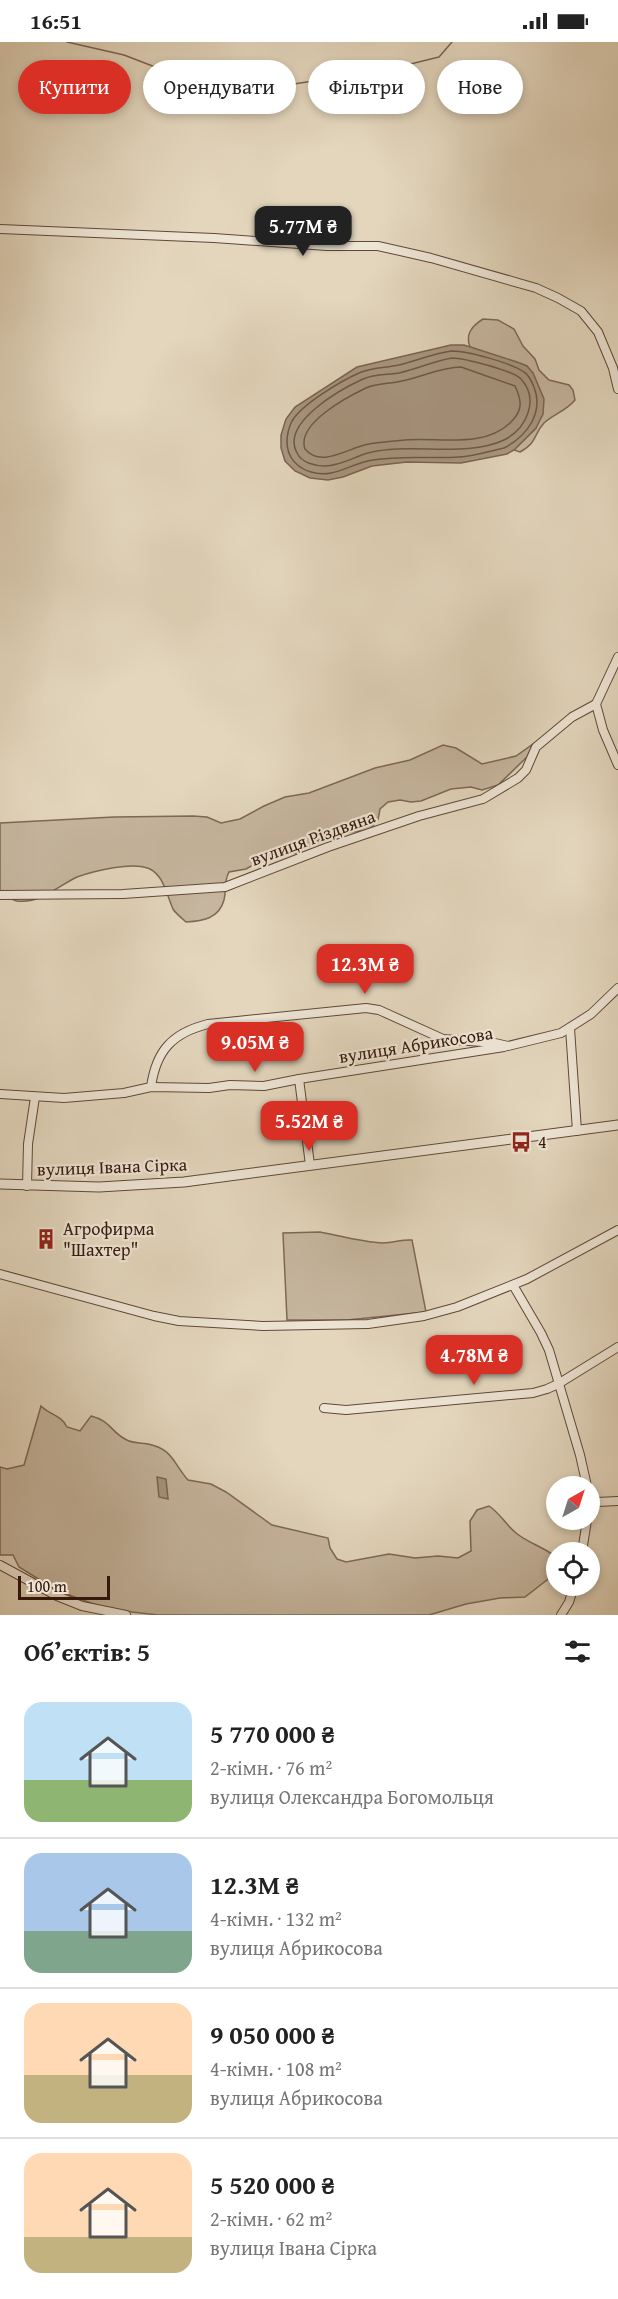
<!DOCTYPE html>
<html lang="uk">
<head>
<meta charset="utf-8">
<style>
	body { margin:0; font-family:"Gentium Book Plus",serif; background:#f2f2f2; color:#222; height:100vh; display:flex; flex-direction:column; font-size:22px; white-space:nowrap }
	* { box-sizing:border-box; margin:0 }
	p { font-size:20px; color:#767676 }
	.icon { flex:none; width:33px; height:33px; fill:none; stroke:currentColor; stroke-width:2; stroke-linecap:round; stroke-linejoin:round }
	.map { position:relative; height:1573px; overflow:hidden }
	.sheet { display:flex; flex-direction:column; background:#fff; flex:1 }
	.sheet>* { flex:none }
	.banner { position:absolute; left:18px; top:18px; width:582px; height:54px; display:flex; gap:12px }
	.needle { width:39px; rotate:39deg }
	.fabs { position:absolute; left:546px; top:1434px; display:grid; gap:12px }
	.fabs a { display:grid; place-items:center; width:54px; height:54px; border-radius:50%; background:#fff; box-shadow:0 3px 9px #0003; font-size:30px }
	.scale { position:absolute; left:18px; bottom:15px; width:92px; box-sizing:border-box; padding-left:6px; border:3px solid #36190c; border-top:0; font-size:16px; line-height:21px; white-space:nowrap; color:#36190c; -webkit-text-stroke:4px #ede4d4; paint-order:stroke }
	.price { position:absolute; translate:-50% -51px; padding:0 14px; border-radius:12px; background:#d93025; color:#fff; font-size:20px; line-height:39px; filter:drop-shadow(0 2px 3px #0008) }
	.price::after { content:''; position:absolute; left:50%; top:36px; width:18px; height:14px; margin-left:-9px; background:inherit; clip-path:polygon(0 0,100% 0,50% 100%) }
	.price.on { background:#222; color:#fff }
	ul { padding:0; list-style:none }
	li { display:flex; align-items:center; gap:18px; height:150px; padding:0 24px }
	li+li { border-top:2px solid #e0e0e0 }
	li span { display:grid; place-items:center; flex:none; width:168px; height:120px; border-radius:18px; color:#555 }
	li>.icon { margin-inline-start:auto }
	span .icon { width:72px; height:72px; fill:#fffc; stroke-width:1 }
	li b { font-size:26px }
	h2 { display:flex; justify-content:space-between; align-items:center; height:72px; padding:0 24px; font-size:26px }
	.tag { padding:0 21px; border-radius:27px; background:#fff; box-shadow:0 3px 9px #0003; font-size:21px; line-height:54px }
	.tag.on { background:#d93025; color:#fff }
	.status { display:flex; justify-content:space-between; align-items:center; height:42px; padding:0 30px; background:#fff; direction:ltr }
	.status svg { height:16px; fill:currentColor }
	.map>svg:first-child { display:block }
	.green { fill:#c6b69f; stroke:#7e6856; stroke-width:1.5 }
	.water { fill:#a89681; stroke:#7a6452; stroke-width:1.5 }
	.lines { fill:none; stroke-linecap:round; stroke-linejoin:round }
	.shore { stroke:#6f5846; stroke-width:1.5 }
	.stream { stroke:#7a6452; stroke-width:1.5 }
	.minor-casing { stroke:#614838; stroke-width:10 }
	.tertiary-casing { stroke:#614838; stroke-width:11 }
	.minor { stroke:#ede4d4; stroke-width:8 }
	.tertiary { stroke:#ede4d4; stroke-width:9 }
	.labels { text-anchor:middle; stroke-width:4.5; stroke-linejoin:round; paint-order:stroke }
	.street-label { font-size:18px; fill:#36190c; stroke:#ede4d4 }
	.poi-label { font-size:18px; fill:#36190c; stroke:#ede4d4; text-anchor:start }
</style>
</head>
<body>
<div class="status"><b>16:51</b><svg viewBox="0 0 49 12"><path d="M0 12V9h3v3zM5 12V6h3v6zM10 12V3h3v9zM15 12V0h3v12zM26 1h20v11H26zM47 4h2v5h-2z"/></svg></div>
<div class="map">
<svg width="618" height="1573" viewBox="0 0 618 1573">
	<rect width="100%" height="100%" fill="#e3d6bd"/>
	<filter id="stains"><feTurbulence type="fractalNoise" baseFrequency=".00333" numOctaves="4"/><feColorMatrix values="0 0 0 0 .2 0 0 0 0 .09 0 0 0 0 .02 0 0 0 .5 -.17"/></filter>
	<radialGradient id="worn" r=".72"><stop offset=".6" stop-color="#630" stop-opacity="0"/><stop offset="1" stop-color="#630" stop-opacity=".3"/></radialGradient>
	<!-- green -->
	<g class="green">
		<path d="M483,277l15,1 16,9 9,17 12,13 4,11 10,10 20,5 4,5 2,10c-9,11 -21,14 -31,23 -11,12 -6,19 -24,29l-6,-2 22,-22 -9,-62 -57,-19c-5,-13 2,-21 13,-28z"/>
		<path d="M533,702l-6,13 -29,28 -16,5 -11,-3 -20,2 -30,12 -10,1 -11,-2 -12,2 -8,7 -2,11 -9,10 -32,4 -14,4 -27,15 -25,2 -25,14 -17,3c-6,12 -2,16 -5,28 -5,19 -22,21 -38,22 -4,-4 -10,-8 -13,-13 -6,-13 -9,-33 -23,-40 -17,-8 -56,2 -73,8 -19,9 -37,27 -60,24 -5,-1 -12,-6 -17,-8v-70l114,-6 79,-1 14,1 14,6 19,-4 24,-13 21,-9 24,-4 66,-25 35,-8 33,-15 13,3 26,16 34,-8z"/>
		<path d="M320,1190c21,4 42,10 63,11 11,0 19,-4 29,-3l14,72 -79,8h-60l-4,-87z"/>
		<path d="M41,1364c9,9 20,9 26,21l13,4 11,-15c20,5 19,15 34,23 8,5 14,3 23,5 25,5 25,19 40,36l23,4 15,8 46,33 56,13 2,10 7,11 9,3 43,-8 26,4 23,-2 20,2 13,-7 -1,-30 7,-11 12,-4c12,8 16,18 27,27 12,10 28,14 40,24v16l-31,24 -25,1 -34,6 -37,11h-271l-26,-3 -33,-6 -43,-16 -37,-23 -6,-12h-13v-88l7,2 17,-4z"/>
	</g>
	<!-- water -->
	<g class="water">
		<path d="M451,303h13l53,17 10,4 6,7 11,26 -1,15 -7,14 -22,22 -7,4 -46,9 -54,-1 -35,4 -29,11 -15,3 -18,-2 -15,-7 -10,-10 -4,-13v-13l5,-16 9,-12 62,-40z"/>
		<path d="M157,1435l9,2 2,20 -9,-2z"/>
	</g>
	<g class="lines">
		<!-- shore -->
		<g class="shore">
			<path d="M452,309c16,0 59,12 72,21 5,3 8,10 10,15 10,26 -7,49 -30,61 -14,3 -30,8 -45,9 -29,2 -57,-2 -86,3 -22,3 -39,19 -62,12 -14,-4 -24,-15 -24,-30 0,-7 2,-15 5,-21 10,-17 49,-40 67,-48 13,-6 27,-5 40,-8 18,-4 35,-12 53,-14z"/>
			<path d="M452,316c12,0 62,13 69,21 19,21 5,50 -17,61 -38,18 -95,2 -136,13 -14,4 -28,13 -43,13 -10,0 -23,-3 -28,-13 -17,-30 44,-64 66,-74 12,-5 24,-4 36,-6 18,-4 35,-12 53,-15z"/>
			<path d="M461,325l54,19c7,15 8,24 -4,36 -27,27 -72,15 -106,18 -12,1 -25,2 -36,4 -20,3 -47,25 -64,5 -9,-25 42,-52 61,-61 11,-5 24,-4 36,-7 20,-4 39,-14 59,-14z"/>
		</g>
		<!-- stream -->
		<path class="stream" d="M67,0l57,13 57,22 100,9 109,-17 49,-12 13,-15"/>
		<!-- minor casing -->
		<g class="minor-casing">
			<g id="minor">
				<path d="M0,187l214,9 113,8h51l53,12 105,30 22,10 23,13 17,21 15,36 5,21"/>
				<path d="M618,615l-22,47 7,26 15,35"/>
				<path d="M0,853l123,-1 102,-7 103,-40 91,-31 64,-17 35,-21 8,-8 10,-23 36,-30 24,-13"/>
				<path d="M570,986l7,103"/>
				<path d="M299,1037l11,86"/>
				<path d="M151,1045c5,-36 21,-54 57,-63l158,-16 13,2 64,29 52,4 13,3 53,-13 30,-19 27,-26"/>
				<path d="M0,1052l64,4 60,-5 27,-6 58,1 21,-3 34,1 35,-7 205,-32"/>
				<path d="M27,1144l1,-42 7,-47"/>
				<path d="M0,1232l154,42 25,5 84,5 105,-2 56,-8 33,-9 70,-28 91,-49"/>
				<path d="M513,1243l28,48 8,17 31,105 7,31"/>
				<path d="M324,1366l22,2 187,-17 14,-4 11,-5 60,-37"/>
				<path d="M590,1455l7,5 21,-1"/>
				<path d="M582,1510l5,-32"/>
				<path d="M0,1523l57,31 25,10 44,9"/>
				<path d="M561,1573l8,-13 5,-16"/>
			</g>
		</g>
		<!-- tertiary casing -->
		<g class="tertiary-casing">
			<path id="tertiary" d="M0,1142l99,3 85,-5 434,-57"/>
		</g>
		<!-- minor -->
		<use href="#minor" class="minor"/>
		<!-- tertiary -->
		<use href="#tertiary" class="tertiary"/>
	</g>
	<!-- icons -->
	<defs>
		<g id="bus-bare" transform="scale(1.62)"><path d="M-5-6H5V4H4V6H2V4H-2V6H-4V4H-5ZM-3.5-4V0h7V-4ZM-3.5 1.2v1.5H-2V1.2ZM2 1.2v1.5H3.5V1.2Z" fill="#8f2418" stroke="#ede4d4" stroke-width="2.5" paint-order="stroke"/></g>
		<g id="building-bare" transform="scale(1.62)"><path d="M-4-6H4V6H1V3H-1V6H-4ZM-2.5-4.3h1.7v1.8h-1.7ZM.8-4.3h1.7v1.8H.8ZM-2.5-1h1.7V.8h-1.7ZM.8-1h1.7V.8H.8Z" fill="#8f2418" stroke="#ede4d4" stroke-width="2.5" paint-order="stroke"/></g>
	</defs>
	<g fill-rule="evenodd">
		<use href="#bus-bare" x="521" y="1100"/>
		<use href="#building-bare" x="46" y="1197"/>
	</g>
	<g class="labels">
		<!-- street labels -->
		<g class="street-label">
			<text transform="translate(313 796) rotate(-20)" y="6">вулиця Різдвяна</text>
			<text transform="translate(416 1003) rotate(-9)" y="6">вулиця Абрикосова</text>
			<text transform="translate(112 1125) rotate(-2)" y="6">вулиця Івана Сірка</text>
		</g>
		<!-- poi labels -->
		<g class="poi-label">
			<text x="538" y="1106">4</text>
			<text x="63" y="1193">Агрофирма<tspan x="63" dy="21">"Шахтер"</tspan></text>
		</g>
	</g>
	<rect width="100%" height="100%" filter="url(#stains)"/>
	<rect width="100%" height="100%" fill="url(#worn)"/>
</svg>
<div class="fabs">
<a><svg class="needle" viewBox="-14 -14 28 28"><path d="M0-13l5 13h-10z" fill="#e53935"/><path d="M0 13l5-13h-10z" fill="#767676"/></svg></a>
<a><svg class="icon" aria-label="locate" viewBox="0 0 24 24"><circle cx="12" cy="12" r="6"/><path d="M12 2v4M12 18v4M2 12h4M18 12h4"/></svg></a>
</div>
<div class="scale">100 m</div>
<b class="price on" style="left:303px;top:215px">5.77M ₴</b>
<b class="price" style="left:365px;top:953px">12.3M ₴</b>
<b class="price" style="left:255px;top:1031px">9.05M ₴</b>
<b class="price" style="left:309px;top:1110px">5.52M ₴</b>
<b class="price" style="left:474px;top:1344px">4.78M ₴</b>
<div class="banner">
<a class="tag on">Купити</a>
<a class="tag">Орендувати</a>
<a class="tag">Фільтри</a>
<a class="tag">Нове</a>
</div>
</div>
<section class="sheet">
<h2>Об’єктів: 5<svg class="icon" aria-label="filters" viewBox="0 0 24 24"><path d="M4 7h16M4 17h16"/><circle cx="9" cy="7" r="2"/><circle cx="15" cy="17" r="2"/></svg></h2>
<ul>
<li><span style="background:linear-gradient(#bfe0f5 65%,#8fb573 0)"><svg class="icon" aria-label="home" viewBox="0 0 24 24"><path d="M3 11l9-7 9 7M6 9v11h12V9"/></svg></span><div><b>5 770 000 ₴</b><p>2-кімн. · 76 m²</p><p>вулиця Олександра Богомольця</p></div></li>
<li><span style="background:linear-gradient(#a9c7e8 65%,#7fa58c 0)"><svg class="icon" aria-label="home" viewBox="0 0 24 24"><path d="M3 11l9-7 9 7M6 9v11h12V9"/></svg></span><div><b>12.3M ₴</b><p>4-кімн. · 132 m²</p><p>вулиця Абрикосова</p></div></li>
<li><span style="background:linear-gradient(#ffd9b3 60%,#c2b280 0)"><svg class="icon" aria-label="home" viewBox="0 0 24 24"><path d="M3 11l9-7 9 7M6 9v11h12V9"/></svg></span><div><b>9 050 000 ₴</b><p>4-кімн. · 108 m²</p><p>вулиця Абрикосова</p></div></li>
<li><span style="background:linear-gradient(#ffd9b3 70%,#c2b280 0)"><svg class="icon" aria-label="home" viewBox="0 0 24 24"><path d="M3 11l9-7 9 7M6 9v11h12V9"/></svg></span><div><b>5 520 000 ₴</b><p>2-кімн. · 62 m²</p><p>вулиця Івана Сірка</p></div></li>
</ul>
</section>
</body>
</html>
